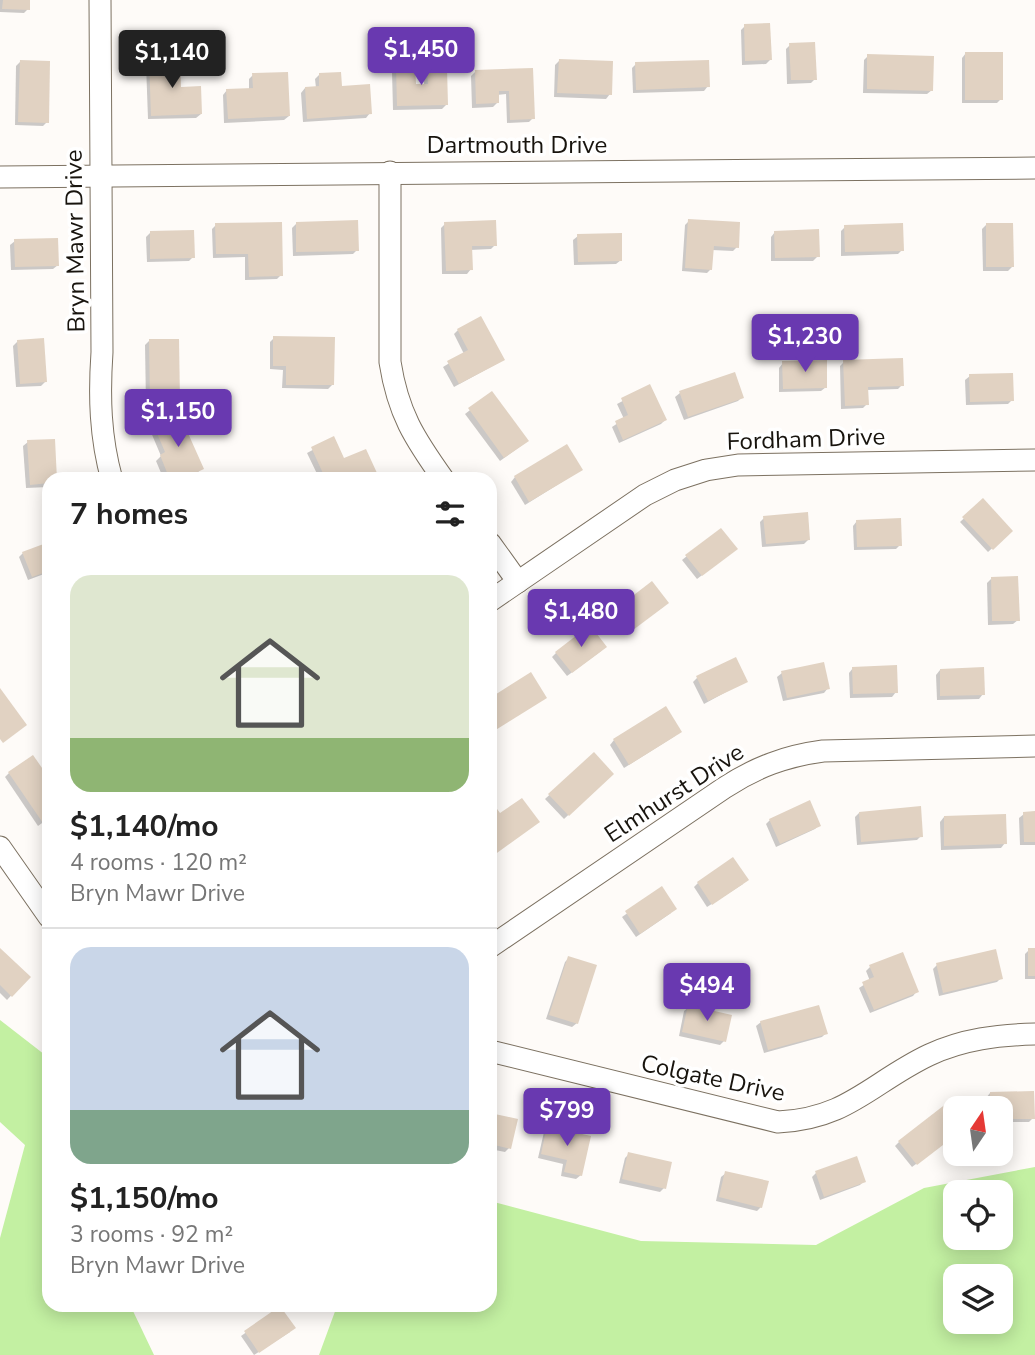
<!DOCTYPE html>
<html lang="en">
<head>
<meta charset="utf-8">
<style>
	body { margin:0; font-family:"Nunito Sans",sans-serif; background:#f2f2f2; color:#222; height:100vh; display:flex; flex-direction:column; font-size:26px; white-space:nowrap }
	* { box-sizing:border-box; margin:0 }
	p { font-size:23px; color:#767676 }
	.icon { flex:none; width:38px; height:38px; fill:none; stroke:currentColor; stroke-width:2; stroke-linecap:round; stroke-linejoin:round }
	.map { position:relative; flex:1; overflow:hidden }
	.details { position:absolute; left:42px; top:472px; width:455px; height:840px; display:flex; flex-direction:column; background:#fff; border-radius:21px; box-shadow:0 4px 18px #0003 }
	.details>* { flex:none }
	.needle { width:46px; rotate:13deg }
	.tools { position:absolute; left:943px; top:1096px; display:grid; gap:14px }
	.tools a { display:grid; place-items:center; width:70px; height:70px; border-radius:14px; background:#fff; box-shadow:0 4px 18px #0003; font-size:35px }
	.price { position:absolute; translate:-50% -60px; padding:0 16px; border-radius:7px; background:#6939b0; color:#fff; font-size:23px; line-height:46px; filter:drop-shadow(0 2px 4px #0008) }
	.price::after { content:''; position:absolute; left:50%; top:42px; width:21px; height:16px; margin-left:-10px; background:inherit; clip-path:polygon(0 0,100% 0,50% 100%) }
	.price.active { background:#222; color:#fff }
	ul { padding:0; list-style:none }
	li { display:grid; align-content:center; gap:14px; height:371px; padding:0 28px }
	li+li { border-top:2px solid #e0e0e0 }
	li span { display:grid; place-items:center; height:217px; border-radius:21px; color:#555 }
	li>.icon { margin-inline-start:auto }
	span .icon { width:126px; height:126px; fill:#fffc; stroke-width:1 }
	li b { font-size:30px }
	h2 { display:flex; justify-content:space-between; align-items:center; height:84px; padding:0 28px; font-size:30px }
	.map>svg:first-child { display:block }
	.green { fill:#c3f0a2; fill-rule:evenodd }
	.shadow { fill:#0003 }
	.building { fill:#e1d2c2 }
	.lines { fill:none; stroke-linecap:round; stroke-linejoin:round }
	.street-casing { stroke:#7c7161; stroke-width:23 }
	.street { stroke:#fff; stroke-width:21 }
	.labels { text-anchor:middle; stroke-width:7; stroke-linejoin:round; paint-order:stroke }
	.street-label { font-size:24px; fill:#18140e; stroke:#fff }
</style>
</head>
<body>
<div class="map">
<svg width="1035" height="1355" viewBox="0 0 1035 1355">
	<rect width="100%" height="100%" fill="#fefbf8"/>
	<!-- green -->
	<g class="green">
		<path d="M0,1020l49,38v248h85l-1,5 21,44h-154v-117l25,-93 -25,-23z"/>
		<path d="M1035,1167v188h-716l18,-49h153v-105l151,40 175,4 108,-57zM956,1192h45v45h-45zM956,1276h45v45h-45z"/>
	</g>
	<!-- shadow -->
	<g class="shadow">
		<path d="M0,0h29l-1,9 -4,4 -24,-1z"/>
		<path d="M745,26l25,34 -4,4 -24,1 -1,-35z"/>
		<path d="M790,45l25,34 -4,4 -24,1 -1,-35z"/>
		<path d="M966,53l35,46 -4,4h-35v-45z"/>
		<path d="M868,56l64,34 -5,4 -64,-1 1,-33z"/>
		<path d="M150,60l51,54 -5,4 -48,1 -2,-55z"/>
		<path d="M559,61l51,33 -4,5 -52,-2 1,-32z"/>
		<path d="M20,62l27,60 -4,4 -28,-1 1,-59z"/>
		<path d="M636,64l72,22 -4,5 -71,2 -1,-25z"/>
		<path d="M397,68l17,18h10v-11l4,-4 18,34 -4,4 -49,1 -1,-38z"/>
		<path d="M531,70l2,48 -4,4 -22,1 -1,-29 -9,1v8l-4,4 -21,1 -1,-32 4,-4z"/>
		<path d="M253,75l36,41 -5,4 -60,3 -1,-28 4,-5h22v-11z"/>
		<path d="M319,75l22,12 29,26 -4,5 -63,4 -2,-29 4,-5h11l-1,-9z"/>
		<path d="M689,221l48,26 -4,4 -21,-1 -1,19 -4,4 -25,-2 3,-46z"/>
		<path d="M296,224l61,26 -4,4 -60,2 -1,-28z"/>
		<path d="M445,224l50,21 -4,4 -21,1 1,19 -4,5h-25l-1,-46z"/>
		<path d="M216,225l65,50 -4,4 -32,1v-23l-32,1 -1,-29z"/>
		<path d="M986,225l26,42 -4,4h-25l-1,-42z"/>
		<path d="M845,227l57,23 -4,4 -57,2v-25z"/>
		<path d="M775,232l43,24 -5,5h-42v-24z"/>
		<path d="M150,233l43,24 -4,4 -42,1 -1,-25z"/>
		<path d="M578,236l43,24 -5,4 -42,1 -1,-25z"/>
		<path d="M15,241l43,24 -5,4 -42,1 -1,-25z"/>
		<path d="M458,330l40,33 -44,24 -11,-20 21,-13 -10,-20z"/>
		<path d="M274,338l59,46 -5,5 -46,-1 1,-18 -13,-1v-27z"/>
		<path d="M18,341l27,41 -4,4 -25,1 -3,-41z"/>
		<path d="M149,341l29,59 -4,4 -28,1 -1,-60z"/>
		<path d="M844,362l58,23 -4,4 -31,1v14l-4,4 -22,1 -1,-43z"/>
		<path d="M783,363l43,24 -5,4 -42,1v-24z"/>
		<path d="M733,374l9,23 -4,4 -54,19 -9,-23 5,-4z"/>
		<path d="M970,376l42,24 -4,4 -42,1 -1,-25z"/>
		<path d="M649,387l16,33 -4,4 -42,19 -7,-16 12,-8 -7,-15z"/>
		<path d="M492,393l30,52 -22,16 -35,-47z"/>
		<path d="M154,426l47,43 -4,4 -10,4 1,3h-24l-8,-19 5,-5 -11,-26z"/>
		<path d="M333,439l10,22 32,12 -10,7h-45l-13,-27z"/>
		<path d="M28,442l21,38v7l-23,1 -3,-42z"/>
		<path d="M581,470l-56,35 -14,-23 4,-5z"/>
		<path d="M983,501l28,30 -23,21 -28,-30z"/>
		<path d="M764,518l45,21 -5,5 -42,3 -2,-25z"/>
		<path d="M857,521l43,24 -4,4 -42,1 -1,-24z"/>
		<path d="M49,544v45l-5,-15 -16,6 -9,-23 4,-4z"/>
		<path d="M731,553l-34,26 -15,-19 5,-4z"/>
		<path d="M991,579l27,41 -5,4 -25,1 -1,-42z"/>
		<path d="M652,583l11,24 -35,25 -14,-19z"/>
		<path d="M601,651l-34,25 -15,-19 4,-4z"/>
		<path d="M853,668l43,24 -4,5 -42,1 -1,-25z"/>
		<path d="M940,670l43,24 -4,5 -42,1 -1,-25z"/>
		<path d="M782,673l46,15 -4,5 -41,8 -6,-24z"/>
		<path d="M697,678l49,3 -42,23 -11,-22z"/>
		<path d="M675,736l-51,32 -14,-23 4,-5z"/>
		<path d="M594,754l18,20 -48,45 -19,-20z"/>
		<path d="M9,773l40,8v37l-11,8 -33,-49z"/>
		<path d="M859,813l62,23 -4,4 -60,5 -2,-28z"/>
		<path d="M1035,813v32h-15l-1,-27 5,-4z"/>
		<path d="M944,817l61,26 -4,5 -60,2 -1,-28z"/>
		<path d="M770,820l49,5 -4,4 -39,18 -10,-23z"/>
		<path d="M698,883l45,1 -36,23 -13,-20z"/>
		<path d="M661,889l10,24 -35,24 -14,-20z"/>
		<path d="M0,950l28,27 -21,23 -7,-7z"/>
		<path d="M1029,950h6v29h-10v-25z"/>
		<path d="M569,958l8,65 -5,4 -26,-8 19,-57z"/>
		<path d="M937,965l64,13 -4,4 -58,14 -6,-27z"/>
		<path d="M870,967l47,24 -4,5 -43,17 -11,-25 11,-7 -4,-10z"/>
		<path d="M689,1007l35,34 -4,4 -41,-9 5,-25z"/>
		<path d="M761,1022l65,11 -4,4 -58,16 -8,-27z"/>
		<path d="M990,1093l43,25 -4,4h-28v-14h-15v-10z"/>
		<path d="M490,1114l19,34 -4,4 -15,-3z"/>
		<path d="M548,1128l33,47 -5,4 -15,-3 2,-12 -25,-6 6,-26z"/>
		<path d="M956,1134l-44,33 -17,-21 4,-4z"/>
		<path d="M629,1154l35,34 -4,4 -41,-9 6,-25z"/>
		<path d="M726,1173l35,34 -4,4 -41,-10 5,-24z"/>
		<path d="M816,1173l48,8 -4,4 -40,15 -8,-23z"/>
		<path d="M280,1308l10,24 -36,23 -13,-19z"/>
	</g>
	<!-- building -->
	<g class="building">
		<path d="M3,0h27v10l-28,-1z"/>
		<path d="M770,23l2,37 -27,1 -1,-37z"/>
		<path d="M815,42l2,38h-26l-2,-37z"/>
		<rect x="965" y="52" width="38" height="48"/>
		<path d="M867,54l67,2 -1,35 -66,-2z"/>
		<path d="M180,57l1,30 20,-1 1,28 -51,2 -2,-58z"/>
		<path d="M559,59l54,2 -1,34 -55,-2z"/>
		<path d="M20,60l30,1 -1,62 -31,-1z"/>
		<path d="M709,60l1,27 -74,3 -1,-28z"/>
		<path d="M415,65l1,19h12l-1,-15 20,-1 1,37 -51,1 -1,-40z"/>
		<path d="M533,68l2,51 -25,1 -1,-29h-10v12l-23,1 -1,-34z"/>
		<path d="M288,72l2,44 -62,3 -2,-30 27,-1 -1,-15z"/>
		<path d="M341,72l1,14 28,-2 2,30 -65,5 -2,-32 14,-1v-13z"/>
		<path d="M688,219l52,3 -1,26 -25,-2 -2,24 -27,-2z"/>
		<path d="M358,220l1,31 -63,1v-30z"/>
		<path d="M496,220l1,26h-25l1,24 -27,1 -2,-49z"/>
		<path d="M282,222l1,54 -34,1 -1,-23h-32l-1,-31z"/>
		<path d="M903,223l1,28 -59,1 -1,-27z"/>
		<path d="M986,223h27l1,44h-28z"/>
		<path d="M819,229l1,28 -45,1 -1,-27z"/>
		<path d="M194,230l1,28 -45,1v-28z"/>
		<path d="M622,233v28l-44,1 -1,-28z"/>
		<path d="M58,238l1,28 -44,1 -1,-28z"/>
		<path d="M481,316l24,44 -46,24 -12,-23 21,-11 -11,-21z"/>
		<path d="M273,336l62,1 -1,48h-48v-19h-13z"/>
		<path d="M44,338l3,44 -27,2 -3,-44z"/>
		<path d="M149,339h30l1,62h-30z"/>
		<path d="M903,358l1,28 -36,1 1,18 -24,1 -2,-46z"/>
		<path d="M827,360v28l-44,1 -1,-28z"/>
		<path d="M735,372l9,26 -56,19 -9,-26z"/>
		<path d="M1013,373l1,28 -44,1 -1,-28z"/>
		<path d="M650,384l17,36 -44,20 -8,-19 13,-6 -7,-17z"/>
		<path d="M492,391l37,50 -25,17 -36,-50z"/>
		<path d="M179,413l25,56 -15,7 1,4h-20l-10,-25 5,-3 -12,-28z"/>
		<path d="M334,436l10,22 22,-9 11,24 -14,7h-37l-15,-33z"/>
		<path d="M55,439l2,41h-8v3l-19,2 -3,-45z"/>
		<path d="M567,444l16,26 -54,32 -15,-26z"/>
		<path d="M983,498l30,33 -20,19 -31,-33z"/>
		<path d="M808,512l2,28 -44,4 -3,-28z"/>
		<path d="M901,518l1,28 -45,1 -1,-27z"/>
		<path d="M721,528l17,21 -36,27 -17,-21z"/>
		<path d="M49,542v29l-17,6 -10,-25z"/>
		<path d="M1018,576l2,45h-28l-1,-44z"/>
		<path d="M652,581l17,22 -36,27 -16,-22z"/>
		<path d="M590,625l17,22 -35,26 -17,-21z"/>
		<path d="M736,657l12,25 -40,19 -12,-25z"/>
		<path d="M824,662l6,27 -43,9 -6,-27z"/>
		<path d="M897,665l1,28 -45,1 -1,-27z"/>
		<path d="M984,667l1,28 -45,1v-27z"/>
		<path d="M531,672l16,26 -53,33 -4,-7v-26z"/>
		<path d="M0,688l27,37 -24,18 -3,-4z"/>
		<path d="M666,706l16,26 -53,33 -16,-26z"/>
		<path d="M594,752l20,22 -45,42 -21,-22z"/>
		<path d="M33,755l16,23v41l-6,4 -35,-51z"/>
		<path d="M522,798l18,24 -50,36v-55l2,-1 8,11z"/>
		<path d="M810,800l11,26 -41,18 -11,-25z"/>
		<path d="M921,806l2,31 -62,5 -2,-30z"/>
		<path d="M1035,811v31h-11l-1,-30z"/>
		<path d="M1006,814l1,30 -63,2v-30z"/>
		<path d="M733,857l16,23 -37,25 -15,-23z"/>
		<path d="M662,886l15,23 -37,25 -15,-23z"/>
		<path d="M0,948l31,29 -19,20 -12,-12z"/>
		<rect x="1028" y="948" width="7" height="28"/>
		<path d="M996,949l7,30 -60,14 -7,-30z"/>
		<path d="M903,952l16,40 -45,18 -12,-28 12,-5 -5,-12z"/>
		<path d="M568,956l29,9 -19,59 -29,-9z"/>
		<path d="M688,1005l44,10 -6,27 -44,-10z"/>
		<path d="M819,1005l9,29 -60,16 -8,-29z"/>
		<path d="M1034,1091l1,28h-34v-11h-11v-16z"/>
		<path d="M947,1103l9,11v21l-39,30 -19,-24z"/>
		<path d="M490,1113l28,6 -7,30 -21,-5z"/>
		<path d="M547,1126l44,10 -9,40 -18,-4 3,-12 -26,-6z"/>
		<path d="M628,1152l44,10 -6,27 -44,-10z"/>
		<path d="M857,1156l9,26 -42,15 -9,-26z"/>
		<path d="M725,1171l44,10 -7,27 -43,-11z"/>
		<path d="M280,1306l16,22 -37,25 -15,-22z"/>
	</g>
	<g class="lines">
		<!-- street casing -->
		<g class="street-casing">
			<g id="street">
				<path d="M100,0l2,352c-3,44 -2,85 10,128"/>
				<path d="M390,172v190c8,51 24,76 54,118"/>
				<path d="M0,177l1035,-9"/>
				<path d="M490,543l28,39"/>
				<path d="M490,601l155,-106 30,-15 31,-10 32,-5 297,-5"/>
				<path d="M0,847l49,70"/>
				<path d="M490,947l234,-159c32,-21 62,-32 99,-37l212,-5"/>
				<path d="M490,1051l288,71c70,-3 94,-40 151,-67 34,-16 69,-20 106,-21"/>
			</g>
		</g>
		<!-- street -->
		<use href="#street" class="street"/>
	</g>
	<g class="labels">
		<!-- street labels -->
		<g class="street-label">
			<text x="517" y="153">Dartmouth Drive</text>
			<text transform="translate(75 241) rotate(-91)" y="8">Bryn Mawr Drive</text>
			<text transform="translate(806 439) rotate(-2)" y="8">Fordham Drive</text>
			<text transform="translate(674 793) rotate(-33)" y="8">Elmhurst Drive</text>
			<text transform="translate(713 1078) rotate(12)" y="8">Colgate Drive</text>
		</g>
	</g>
</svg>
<div class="tools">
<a><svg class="needle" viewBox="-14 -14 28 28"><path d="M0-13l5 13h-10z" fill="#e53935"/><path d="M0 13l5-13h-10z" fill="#767676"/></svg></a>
<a><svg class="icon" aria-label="locate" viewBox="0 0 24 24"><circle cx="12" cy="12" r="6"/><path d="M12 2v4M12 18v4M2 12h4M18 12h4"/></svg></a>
<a><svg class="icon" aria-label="layers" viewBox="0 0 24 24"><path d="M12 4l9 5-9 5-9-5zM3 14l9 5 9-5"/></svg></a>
</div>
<b class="price" style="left:421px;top:87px">$1,450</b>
<b class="price active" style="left:172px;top:90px">$1,140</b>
<b class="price" style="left:805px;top:374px">$1,230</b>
<b class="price" style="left:178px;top:449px">$1,150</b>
<b class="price" style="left:581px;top:649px">$1,480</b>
<b class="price" style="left:707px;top:1023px">$494</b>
<b class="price" style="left:567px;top:1148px">$799</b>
<section class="details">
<h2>7 homes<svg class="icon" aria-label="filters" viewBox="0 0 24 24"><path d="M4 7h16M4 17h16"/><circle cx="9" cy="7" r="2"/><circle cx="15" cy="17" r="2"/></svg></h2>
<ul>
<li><span style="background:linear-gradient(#dfe7d0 75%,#8fb573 0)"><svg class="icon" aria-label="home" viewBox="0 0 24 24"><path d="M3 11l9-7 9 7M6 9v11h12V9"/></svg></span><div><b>$1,140/mo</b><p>4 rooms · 120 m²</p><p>Bryn Mawr Drive</p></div></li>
<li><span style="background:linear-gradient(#c9d6e8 75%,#7fa58c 0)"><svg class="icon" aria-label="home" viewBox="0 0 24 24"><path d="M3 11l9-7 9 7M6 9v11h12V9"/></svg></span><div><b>$1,150/mo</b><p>3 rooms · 92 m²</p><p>Bryn Mawr Drive</p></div></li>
</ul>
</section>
</div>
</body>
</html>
